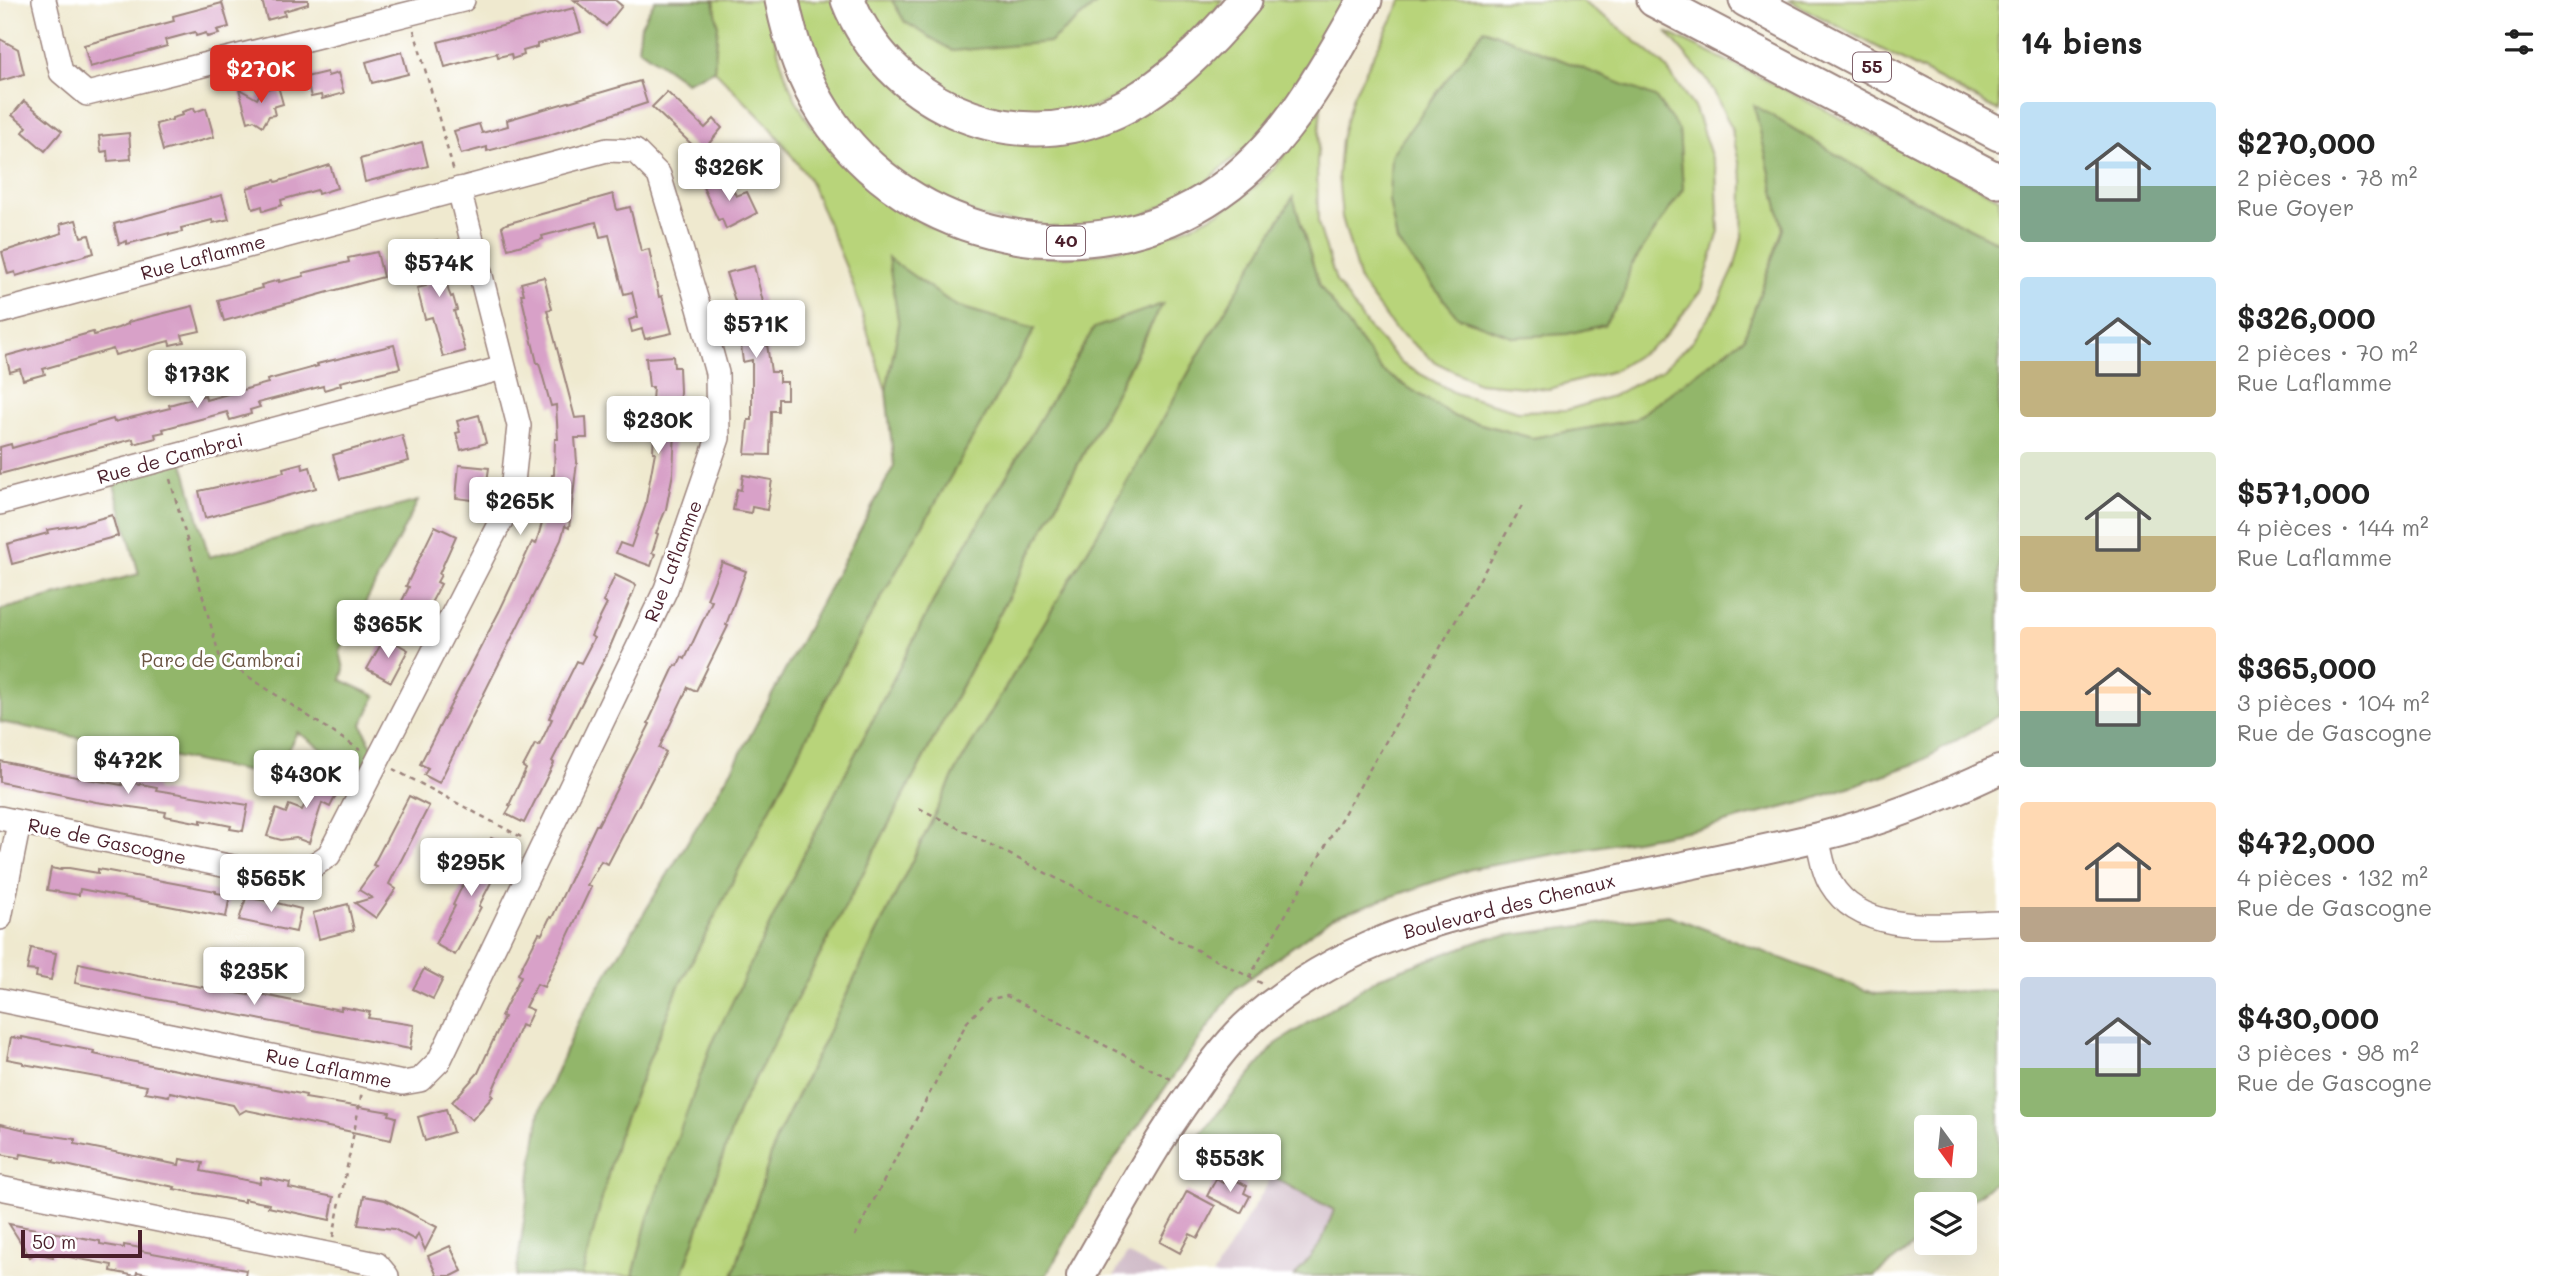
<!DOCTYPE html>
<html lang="fr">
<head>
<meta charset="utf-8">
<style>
	body { margin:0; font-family:Mali,sans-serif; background:#f2f2f2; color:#222; height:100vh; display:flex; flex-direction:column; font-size:26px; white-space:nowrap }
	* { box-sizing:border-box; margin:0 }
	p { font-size:23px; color:#767676 }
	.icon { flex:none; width:38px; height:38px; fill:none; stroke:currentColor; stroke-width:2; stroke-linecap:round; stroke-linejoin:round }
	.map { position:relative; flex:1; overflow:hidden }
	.sheet { display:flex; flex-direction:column; background:#fff; width:560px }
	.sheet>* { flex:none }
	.needle { width:46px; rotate:165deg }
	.buttons { position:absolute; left:1914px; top:1115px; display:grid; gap:14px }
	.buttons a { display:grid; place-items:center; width:63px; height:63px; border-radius:7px; background:#fff; box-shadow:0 7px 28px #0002; font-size:35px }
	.scale { position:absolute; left:21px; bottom:18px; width:121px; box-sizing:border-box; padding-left:7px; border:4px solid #4a1f2b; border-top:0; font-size:19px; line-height:24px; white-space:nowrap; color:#4a1f2b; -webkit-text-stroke:5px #fff; paint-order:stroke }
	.price { position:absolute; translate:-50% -60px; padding:0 16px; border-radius:7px; background:#fff; color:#222; font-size:23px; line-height:46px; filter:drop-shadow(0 2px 4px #0008) }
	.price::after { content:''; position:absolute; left:50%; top:42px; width:21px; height:16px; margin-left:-10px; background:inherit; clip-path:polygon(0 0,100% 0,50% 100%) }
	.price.active { background:#d93025; color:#fff }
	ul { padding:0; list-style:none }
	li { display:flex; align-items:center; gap:21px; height:175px; padding:0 21px }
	li span { display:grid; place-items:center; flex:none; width:196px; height:140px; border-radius:7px; color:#555 }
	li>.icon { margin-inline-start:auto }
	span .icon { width:84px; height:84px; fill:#fffc; stroke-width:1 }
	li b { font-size:30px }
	h2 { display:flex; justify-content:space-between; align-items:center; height:84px; padding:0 21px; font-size:30px }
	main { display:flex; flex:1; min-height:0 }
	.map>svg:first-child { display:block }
	.industrial { fill:#d1bdc9 }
	.green { fill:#b8d47a; stroke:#817a52; stroke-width:2; fill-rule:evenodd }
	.forest { fill:#92b66a; stroke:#6e6a4a; stroke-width:2; fill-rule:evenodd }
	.building { fill:#d8a1c8 }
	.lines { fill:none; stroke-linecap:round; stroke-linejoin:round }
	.minor-casing { stroke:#9c847d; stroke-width:26 }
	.major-casing { stroke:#9c847d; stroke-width:32 }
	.highway-casing { stroke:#9c847d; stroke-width:37 }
	.path { stroke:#9c847d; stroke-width:2.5; stroke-dasharray:5 5; stroke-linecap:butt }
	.minor { stroke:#fff; stroke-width:23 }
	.major { stroke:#fff; stroke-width:28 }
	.highway { stroke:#fff; stroke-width:33 }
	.labels { text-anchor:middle; stroke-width:6; stroke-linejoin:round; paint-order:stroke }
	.shield { fill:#fff; stroke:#80626b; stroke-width:2 }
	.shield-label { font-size:18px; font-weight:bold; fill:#4a1f2b }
	.street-label { font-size:19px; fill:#4a1f2b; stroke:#fff }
	.park-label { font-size:19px; fill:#6b5543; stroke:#fff }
</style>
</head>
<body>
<main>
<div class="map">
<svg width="1999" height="1276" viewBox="0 0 1999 1276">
	<rect width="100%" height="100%" fill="#fff"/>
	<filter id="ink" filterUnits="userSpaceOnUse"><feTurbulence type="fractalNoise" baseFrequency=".0143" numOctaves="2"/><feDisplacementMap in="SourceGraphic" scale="14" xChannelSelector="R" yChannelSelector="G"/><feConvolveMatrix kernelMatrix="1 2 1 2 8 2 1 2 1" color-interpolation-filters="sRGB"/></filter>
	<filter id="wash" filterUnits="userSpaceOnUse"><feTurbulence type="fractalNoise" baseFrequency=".00686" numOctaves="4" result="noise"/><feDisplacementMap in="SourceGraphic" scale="28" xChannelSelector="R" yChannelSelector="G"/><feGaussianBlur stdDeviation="1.57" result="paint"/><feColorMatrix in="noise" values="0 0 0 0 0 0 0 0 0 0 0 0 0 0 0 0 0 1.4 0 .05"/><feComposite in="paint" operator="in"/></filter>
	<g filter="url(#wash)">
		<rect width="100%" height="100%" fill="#efe9cf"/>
		<!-- industrial -->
		<g class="industrial">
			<path d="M1272,1177l63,33 -14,33 -26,33h-83z"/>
			<path d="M1127,1254l41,22h-54z"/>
		</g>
		<!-- green -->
		<g class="green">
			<path d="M714,0h53c7,37 15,77 35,111 13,23 35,45 55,64 90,83 198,103 313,59 25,-9 53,-22 75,-39 28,-21 56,-59 76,-88l-4,56 1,60 18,58 32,46 34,37 53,29 63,18 49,-1 45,-14 49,-25 31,-30 24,-34 18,-38 8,-31 1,-58 -12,-53 -22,-45 -43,-50 90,43 243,123v45l-102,-52 -142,-85 28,123 -39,109 -110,82 -102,18 -77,-21 -73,-46 -63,-86 -26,-87 -95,158 -93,165 -148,248 -181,370 -43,137h-51l57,-167 423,-804 -68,23 -157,266 -136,266 -154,361 -14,55h-51l36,-140 60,-148 175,-341 182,-318 -79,-23 -67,-47 10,66 -13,66 -35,-112 -42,-100 -38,-51 -57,-58 4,-45z"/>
			<path d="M793,0h43l95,117 182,10 146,-127h85l-55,96 -37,46 -52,45 -64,32 -62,11 -90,-12 -67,-31 -54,-44 -44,-65z"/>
			<path d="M864,0h28l13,22 145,20 51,-42h121l-24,35 -62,54 -64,28h-73l-52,-24 -67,-54z"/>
			<path d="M1402,0h178l31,21 53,44 31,44 21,61 3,61 -17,59 -41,51 -48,30 -64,18 -71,-6 -43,-21 -41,-34 -34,-46 -18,-65 -4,-42 3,-36 12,-44zM1679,130l4,59 -53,79z"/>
			<path d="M1788,0h211v111z"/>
		</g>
		<!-- forest -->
		<g class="forest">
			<path d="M655,0h59l4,25 -4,45 -28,12 -48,-34 3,-23z"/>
			<path d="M892,0h209l-51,42 -97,9 -48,-29z"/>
			<path d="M1484,29l171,68 24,33 4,59 -53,79 -7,30 -19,27 -37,9 -53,3 -56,-20 -61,-75 -8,-42 2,-45z"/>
			<path d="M1754,105l143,86 102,52v472l-81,48 -110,38 -99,26 -238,42 -138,48 -98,72 -134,190 -55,97h-313l43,-137 181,-370 148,-248 93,-165 95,-159 26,88 63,86 73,46 77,21 102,-18 110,-82 39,-109z"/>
			<path d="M888,258l68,48 79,23 -182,318 -175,341 -60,148 -36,140h-66l24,-165 37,-88 158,-259 159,-298 -8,-75 13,-66z"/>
			<path d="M1162,304l-423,805 -57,167h-49l14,-55 64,-175 90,-186 136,-266 157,-266z"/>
			<path d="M181,455l28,102 209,-56 -78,151 4,17 -3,11 35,16 -14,28 7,17 8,12 -19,28 -17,-9 -12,-18 -32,-22 -22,45 -275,-55v-112l139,-36 -28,-100z"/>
			<path d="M1668,915l207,79 124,-4v189l-34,26 -38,-1v31l-53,41h-579l26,-33 13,-33 -136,-73 78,-93 102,-66 110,-40zM1927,1127h38v39h-38z"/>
		</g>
		<g id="blocks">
			<!-- building -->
			<g class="building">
				<path d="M262,0h46v4l-24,7 1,4 -18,5z"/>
				<path d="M574,0h41l7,6 -16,20z"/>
				<path d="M222,3l7,24 -12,3 2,4 -12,3 -1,-4 -10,3 -1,-4 -30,8 2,6 -77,21 -6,-22 90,-24 -1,-5z"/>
				<path d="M574,8l7,24 -44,12v3l-14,4 1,4 -12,4 -1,-5 -13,3 -1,-4 -52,14 -7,-25z"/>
				<path d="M0,39l18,10 6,25 -24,7z"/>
				<path d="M402,52l6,22 -36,9 -6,-21z"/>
				<path d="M327,72l1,4 10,-3 6,20 -22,6 -1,-4 -10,2 -5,-20z"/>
				<path d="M640,81l7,22 -98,32 -62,16v-4l-26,7 -7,-23 25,-7 3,9 26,-7 -1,-6z"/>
				<path d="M278,86l5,18 -10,3 2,8 -6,1 -6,10 -9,-6 -6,2 -9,-33 18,10 5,-9z"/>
				<path d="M667,92l38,36 9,-9 8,9 -21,25 -49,-46z"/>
				<path d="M24,101l38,30 -17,20 -22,-19 4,-5 -15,-12z"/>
				<path d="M194,108l1,4 11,-4 8,29 -51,14 -7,-27 16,-4v-2l11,-3 -1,-3z"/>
				<path d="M129,133l2,26 -23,2 -1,-10 -6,1 -2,-16z"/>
				<path d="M422,142l6,24 -63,16 -5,-23z"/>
				<path d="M330,165l7,23 -19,6 -1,-4 -36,10 1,5 -19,6 -1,-5 -9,3 -6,-21 28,-8 1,2z"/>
				<path d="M727,176l9,20 11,-4 10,21 -31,16 -4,-10 -4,1 -15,-33z"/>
				<path d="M613,194l4,16 13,-3 11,44 8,-2 10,48 3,-1 10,37 -27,6 -3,-10 -10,3 -3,-12 9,-3 -6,-25 -8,2 -15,-59 -9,2 -4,-15 -54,14 1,3 -35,10 -6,-22 4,-3z"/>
				<path d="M222,195l7,24 -16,4 -1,-3 -31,8 1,4 -13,3v-2l-42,11v-3l-8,3 -5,-20z"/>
				<path d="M76,220l5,17 8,-2 5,18 -78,23 -1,-4 -7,2 -6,-22 60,-19 -2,-9z"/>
				<path d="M437,240l12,52 2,5 2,-1 4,14 -3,1 11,40 -22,6 -11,-40 -7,2 -8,-31 9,-2 -11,-40z"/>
				<path d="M377,252l6,25 -159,44 -6,-21 44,-12 -1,-3 18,-5v2l25,-6 -1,-3 46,-11 -1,-4z"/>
				<path d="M754,266l9,36 -2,1 10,69h8v10h8v17h-9v12h-7l-1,44 -25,-1 3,-34h4v-60l-9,2 -7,-58 -10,-31z"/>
				<path d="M544,277l8,32 -5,1 28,108 11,-1 1,21h-12l2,24 -8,66 -4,-2 -4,14 -122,243 -15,-8 4,-7 -8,-4 80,-154 32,-68 4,2 13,-46 3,-23h2l1,-36h3l-2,-34 -5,1 -12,-43h-2l-16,-69h3l-3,-11z"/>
				<path d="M193,306l7,25 -18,4 2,7 -14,3 -1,-4 -54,14 -2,-6 -70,20 2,5 -22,6 -3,-11 -10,3 -4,-16 87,-24 1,3 24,-7 10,-4v-2z"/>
				<path d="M394,345l6,23 -60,14 1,3 -17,5 -1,-4 -65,17 2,4 -10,3 1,4 -21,6 -3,-8 -64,17 1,3 -9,2 1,4 -22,6 -1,-5 -133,35v-27l11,-3 1,4 101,-29 1,3 56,-14 -1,-3 36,-10 1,5 62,-17 -1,-3 51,-14 -1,-2z"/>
				<path d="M673,356l1,11h5l1,24 -2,40h-3l-2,42 -7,36 -10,24 2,1 -6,19 3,1 -4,12 -35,-13 4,-10 11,4 14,-40 10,-55h-2l1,-23h-4l3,-42h-4l-3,-29z"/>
				<path d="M479,415l7,28 -25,7 -5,-17 4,-1 -3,-11z"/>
				<path d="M402,435l7,26 -69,18 -7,-24z"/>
				<path d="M302,463l1,6 7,-2 6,21 -111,30 -6,-27 85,-19 -1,-4z"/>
				<path d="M459,465l30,3 -2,14h-5l-2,19 -24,-3z"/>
				<path d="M743,475l29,5 -5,30 -15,-3 -1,6 -18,-3 4,-21 4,1z"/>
				<path d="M112,515l6,21 -106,28 -5,-20 41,-11 -1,-3 30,-5z"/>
				<path d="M435,526l21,10 -17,38 2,1 -4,7 4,2 -23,44 -24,-11 15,-30 -3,-1z"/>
				<path d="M722,562l24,9 -20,54 2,1 -32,65 -8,-4 -29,61 7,4 -58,112 -7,-3 -14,24 4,2 -47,100 -7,-3 -12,23 8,3 -8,17 -4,-2 -30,69 2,2 -21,24 -20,-18 26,-29 26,-56 -3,-1 20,-40 -3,-2 21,-41 3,1 8,-17 2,1 44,-93h2l52,-101 -2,-1 27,-58 3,1 4,-9 3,2 27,-58 -5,-2z"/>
				<path d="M615,575l21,10 -3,8 -26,61 -38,74 -17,33 2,2 -30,60 -18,-9 5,-8 -2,-1 17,-36 -3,-2 12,-23 4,2 13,-27 -3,-1 8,-17 20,-40 4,2 13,-25 -3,-2 16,-32 -4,-2z"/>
				<path d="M385,637l23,13 -17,32 -24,-13z"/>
				<path d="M0,761l71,15 51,9 1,-4 34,6 -1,3 92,15 -5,26 -13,-2 1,-3 -30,-6v3l-36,-7 1,-4 -70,-10 -96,-20z"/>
				<path d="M324,768l21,10 -15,29 -8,-4 -13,40 -13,-5 -15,2 -14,-4 9,-27 10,4 3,-8 13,5z"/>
				<path d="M409,796l20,10 -40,78 7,5 -20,29 -21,-15 17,-5 -13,-8 17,-24 -3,-1z"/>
				<path d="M491,838l18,9 -30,59 2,1 -26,48 -20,-11 20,-38 -2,-1 15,-31 4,2z"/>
				<path d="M51,868l10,2 1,-2h7l29,5v-4l118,22v2l14,2 -4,22 -146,-28 -1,6 -32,-5z"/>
				<path d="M246,898l23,3 32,8 -5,23 -57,-12z"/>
				<path d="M348,904l6,26 -35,9 -6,-26z"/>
				<path d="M31,948l25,5 -5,27 -15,-3 1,-6 -10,-1z"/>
				<path d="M79,963l58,13 112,19 1,-3 80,17v-1l11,2v-3l29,5 -2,6 46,7 -4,24 -335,-66z"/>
				<path d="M424,969l19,10 -10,20 -20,-10z"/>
				<path d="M11,1037l11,2v-2l72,14 -1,3 173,33 40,8 -1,3 85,14 -1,3 7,2 -5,23 -145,-30 -7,4 -6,-9 -63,-13 -1,4 -24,-4 2,-6 -124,-22v-2l-16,-3z"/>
				<path d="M446,1109l7,23 -28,9 -7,-24z"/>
				<path d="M0,1124l26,6v2l49,7v5l104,21 1,-6 23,4 -2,8 59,12 1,-6 29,6 -1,5 45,9 -4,23 -62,-13 1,-3 -25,-5v3l-70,-13 1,-2 -78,-15 -44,-10 1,-2 -33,-6 -1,4 -20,-4z"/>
				<path d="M1226,1175l21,11 -3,7 6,3 -9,17 -34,-17 9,-17 7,4z"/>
				<path d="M1187,1191l28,15 -17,32 -8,-4 -10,19 -20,-11z"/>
				<path d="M364,1196l21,4 52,27 -12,23 -7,-16 -3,6 -21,-11 -36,-4z"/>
				<path d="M9,1224l91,17v3l24,4v-3l17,3v3l105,19 -1,6h-89l-19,-4 -1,4 -25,-5 1,-6 -59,-11v3l-17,-4 -6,4z"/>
				<path d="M450,1246l12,25 -10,5h-15l-9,-20z"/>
			</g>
		</g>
	</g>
	<g filter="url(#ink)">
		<use href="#blocks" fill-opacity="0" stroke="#9c847d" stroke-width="2"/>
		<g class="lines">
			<!-- minor casing -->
			<g class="minor-casing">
				<g id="minor">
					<path d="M44,0l17,72 26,22 376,-94"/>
					<path d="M0,312l607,-162 28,1 24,24 40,133 18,65 1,65 -52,151 -227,472 -19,19 -17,3 -403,-83"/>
					<path d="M0,503l503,-135"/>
					<path d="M0,818l280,59 27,-7 22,-15 182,-354 8,-75 -60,-237"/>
					<path d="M1817,837c4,16 6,34 14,47 32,54 115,40 168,39"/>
					<path d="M0,918l19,-95"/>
					<path d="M0,1188l377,76 10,12"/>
				</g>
			</g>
			<!-- major casing -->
			<g class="major-casing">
				<path id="major" d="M1081,1276c36,-62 70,-127 112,-185 17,-25 37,-52 60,-72 96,-83 200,-105 320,-130 83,-18 167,-33 249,-53 62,-15 120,-39 177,-66"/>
			</g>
			<!-- highway casing -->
			<g class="highway-casing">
				<g id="highway">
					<path d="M782,0c8,40 21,80 43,114 84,129 266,166 393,78 68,-47 107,-122 147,-192"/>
					<path d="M848,0c39,100 157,157 259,115 55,-23 101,-70 138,-115"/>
					<path d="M1654,0l345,181"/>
					<path d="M1746,0l253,134"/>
				</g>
			</g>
			<!-- path -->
			<g class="path">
				<path d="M414,30l40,142"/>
				<path d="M170,479l50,179 140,92"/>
				<path d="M393,769l130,69"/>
				<path d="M919,808l344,176"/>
				<path d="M1249,978l273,-472"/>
				<path d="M855,1236l112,-214 22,-23 18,-3 168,85"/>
				<path d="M333,1237l29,-145"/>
			</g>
			<!-- minor -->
			<use href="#minor" class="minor"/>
			<!-- major -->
			<use href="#major" class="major"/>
			<!-- highway -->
			<use href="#highway" class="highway"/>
		</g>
	</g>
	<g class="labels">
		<!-- shield labels -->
		<g class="shield">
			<rect x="1853" y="52.5" width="38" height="29" rx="5"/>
			<rect x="1047" y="226.5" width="38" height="29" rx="5"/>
		</g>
		<g class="shield-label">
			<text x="1872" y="73">55</text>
			<text x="1066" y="247">40</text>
		</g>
		<!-- street labels -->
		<g class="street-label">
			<text transform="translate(203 257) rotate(-15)" y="7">Rue Laflamme</text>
			<text transform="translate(170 458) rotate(-15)" y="7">Rue de Cambrai</text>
			<text transform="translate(673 561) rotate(-69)" y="7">Rue Laflamme</text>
			<text transform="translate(107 841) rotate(12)" y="7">Rue de Gascogne</text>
			<text transform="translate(1509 906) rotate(-14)" y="7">Boulevard des Chenaux</text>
			<text transform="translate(329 1068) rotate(12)" y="7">Rue Laflamme</text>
		</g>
		<!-- park labels -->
		<g class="park-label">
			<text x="221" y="667">Parc de Cambrai</text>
		</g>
	</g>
</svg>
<div class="buttons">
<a><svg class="needle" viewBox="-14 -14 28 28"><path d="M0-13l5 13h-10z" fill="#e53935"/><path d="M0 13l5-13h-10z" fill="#767676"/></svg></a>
<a><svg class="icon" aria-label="layers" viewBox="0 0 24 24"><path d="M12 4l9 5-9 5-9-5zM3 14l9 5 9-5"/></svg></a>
</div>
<div class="scale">50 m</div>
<b class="price active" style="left:261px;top:105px">$270K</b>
<b class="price" style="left:729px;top:203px">$326K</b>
<b class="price" style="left:439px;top:299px">$574K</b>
<b class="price" style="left:756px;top:360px">$571K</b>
<b class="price" style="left:197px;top:410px">$173K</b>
<b class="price" style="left:658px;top:456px">$230K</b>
<b class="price" style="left:520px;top:537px">$265K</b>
<b class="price" style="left:388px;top:660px">$365K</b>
<b class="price" style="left:128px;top:796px">$472K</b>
<b class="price" style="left:306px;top:810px">$430K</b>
<b class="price" style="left:471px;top:898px">$295K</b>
<b class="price" style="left:271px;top:914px">$565K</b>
<b class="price" style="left:254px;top:1007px">$235K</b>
<b class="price" style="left:1230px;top:1194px">$553K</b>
</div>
<section class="sheet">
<h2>14 biens<svg class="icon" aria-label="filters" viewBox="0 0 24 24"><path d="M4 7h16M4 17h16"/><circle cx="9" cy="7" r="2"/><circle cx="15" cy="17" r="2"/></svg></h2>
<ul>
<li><span style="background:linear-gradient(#bfe0f5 60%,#7fa58c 0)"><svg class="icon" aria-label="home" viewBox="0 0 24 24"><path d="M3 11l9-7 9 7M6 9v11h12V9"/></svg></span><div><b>$270,000</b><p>2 pièces · 78 m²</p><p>Rue Goyer</p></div></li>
<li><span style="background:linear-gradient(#bfe0f5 60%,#c2b280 0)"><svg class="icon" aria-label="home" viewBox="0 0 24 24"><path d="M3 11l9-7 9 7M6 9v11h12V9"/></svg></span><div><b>$326,000</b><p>2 pièces · 70 m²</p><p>Rue Laflamme</p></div></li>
<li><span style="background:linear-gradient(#dfe7d0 60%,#c2b280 0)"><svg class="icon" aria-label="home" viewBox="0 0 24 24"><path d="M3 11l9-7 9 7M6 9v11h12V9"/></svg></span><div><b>$571,000</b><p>4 pièces · 144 m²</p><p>Rue Laflamme</p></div></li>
<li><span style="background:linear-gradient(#ffd9b3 60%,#7fa58c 0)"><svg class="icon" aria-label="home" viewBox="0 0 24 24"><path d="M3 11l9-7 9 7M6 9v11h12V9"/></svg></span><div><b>$365,000</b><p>3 pièces · 104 m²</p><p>Rue de Gascogne</p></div></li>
<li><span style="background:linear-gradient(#ffd9b3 75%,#b9a48a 0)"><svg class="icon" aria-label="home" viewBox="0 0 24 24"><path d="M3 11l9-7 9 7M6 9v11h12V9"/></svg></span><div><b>$472,000</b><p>4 pièces · 132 m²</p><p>Rue de Gascogne</p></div></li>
<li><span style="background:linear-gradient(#c9d6e8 65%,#8fb573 0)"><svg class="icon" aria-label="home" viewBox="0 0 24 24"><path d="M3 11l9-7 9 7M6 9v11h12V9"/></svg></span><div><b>$430,000</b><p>3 pièces · 98 m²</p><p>Rue de Gascogne</p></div></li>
</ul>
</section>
</main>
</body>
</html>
